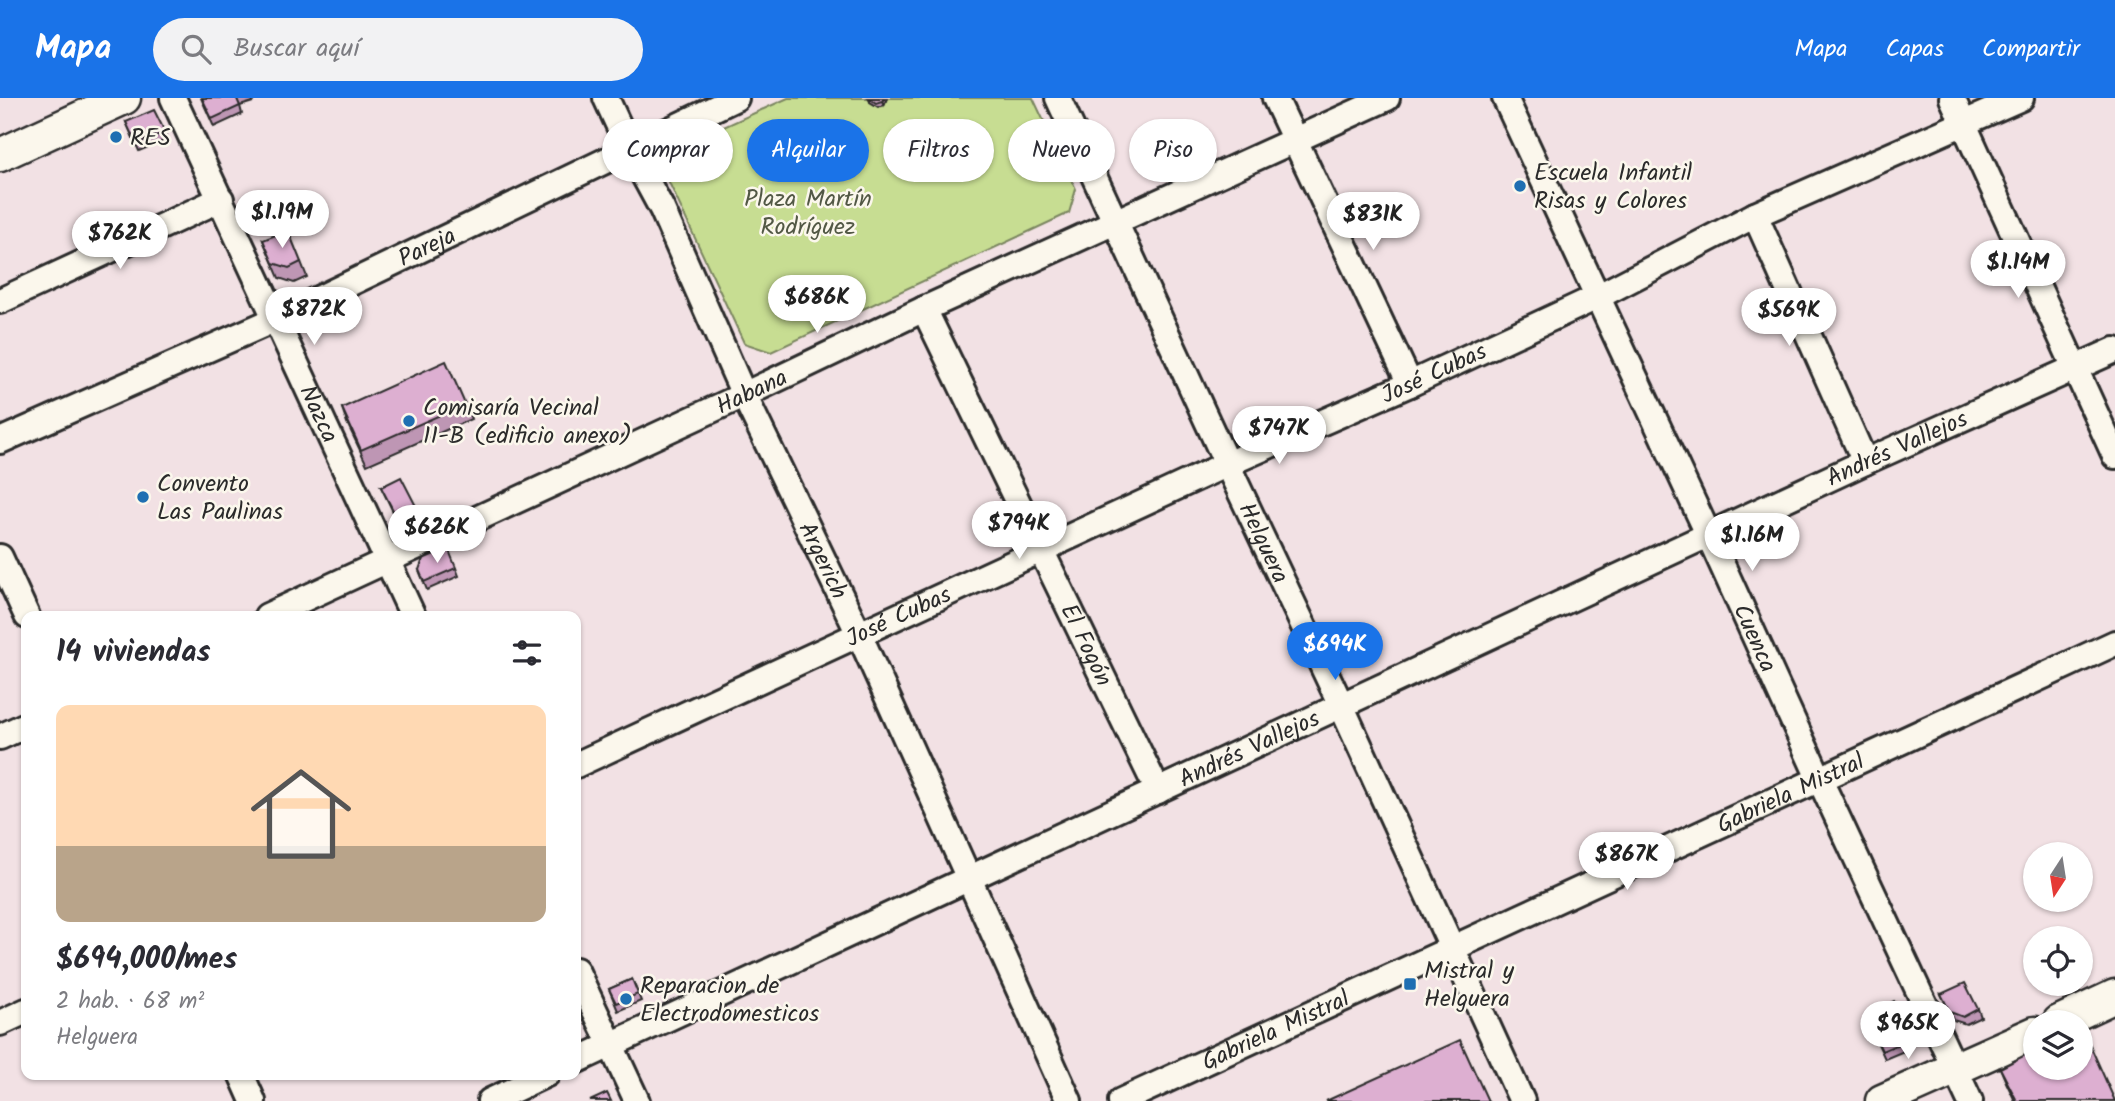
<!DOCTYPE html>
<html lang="es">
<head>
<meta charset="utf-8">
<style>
	body { margin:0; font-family:Kalam,sans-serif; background:#f2f2f3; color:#2b2b33; height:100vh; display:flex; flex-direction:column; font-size:26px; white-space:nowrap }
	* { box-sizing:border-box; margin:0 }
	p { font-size:23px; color:#7c7c81 }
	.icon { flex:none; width:38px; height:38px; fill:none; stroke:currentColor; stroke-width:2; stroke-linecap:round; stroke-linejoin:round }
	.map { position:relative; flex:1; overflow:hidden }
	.panel { position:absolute; left:21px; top:513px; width:560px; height:469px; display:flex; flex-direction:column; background:#fff; border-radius:14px; box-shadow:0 2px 5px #0004 }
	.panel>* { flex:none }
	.hud { position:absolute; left:602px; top:21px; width:665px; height:63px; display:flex; gap:14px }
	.needle { width:46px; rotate:192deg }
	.controls { position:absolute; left:2023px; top:744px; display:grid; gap:14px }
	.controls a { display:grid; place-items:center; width:70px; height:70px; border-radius:50%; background:#fff; box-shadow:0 2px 5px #0004; font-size:35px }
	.price { position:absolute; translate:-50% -60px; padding:0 16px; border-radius:24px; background:#fff; color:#222; font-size:23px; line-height:46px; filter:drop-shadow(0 2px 4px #0008) }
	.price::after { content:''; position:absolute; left:50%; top:42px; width:21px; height:16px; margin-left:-10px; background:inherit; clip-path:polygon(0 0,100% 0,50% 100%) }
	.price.selected { background:#1a73e8; color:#fff }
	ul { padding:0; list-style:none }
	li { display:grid; align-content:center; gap:14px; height:371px; padding:0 35px }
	li span { display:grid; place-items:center; height:217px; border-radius:14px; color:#555 }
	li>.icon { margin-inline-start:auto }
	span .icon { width:126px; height:126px; fill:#fffc; stroke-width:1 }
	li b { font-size:30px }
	h2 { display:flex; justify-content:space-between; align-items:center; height:84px; padding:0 35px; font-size:30px }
	.pill { padding:0 24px; border-radius:32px; background:#fff; box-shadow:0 2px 5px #0004; font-size:24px; line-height:63px }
	.pill.selected { background:#1a73e8; color:#fff }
	header { display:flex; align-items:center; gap:42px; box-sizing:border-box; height:98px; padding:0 35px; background:#1a73e8; color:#fff }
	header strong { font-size:33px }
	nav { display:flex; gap:38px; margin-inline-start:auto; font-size:24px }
	.search { width:490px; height:63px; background:#f2f2f3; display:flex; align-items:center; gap:18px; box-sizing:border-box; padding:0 24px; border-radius:38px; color:#7c7c81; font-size:26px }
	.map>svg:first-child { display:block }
	.green { fill:#c7dd92; stroke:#79845e; stroke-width:2 }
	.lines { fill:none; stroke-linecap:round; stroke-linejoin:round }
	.minor-casing { stroke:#2b2b2b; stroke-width:30 }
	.major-casing { stroke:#2b2b2b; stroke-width:37 }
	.minor { stroke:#fbf7ec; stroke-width:24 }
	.major { stroke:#fbf7ec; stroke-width:32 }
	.wall { fill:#be96b4; stroke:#2b2b2b; stroke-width:2 }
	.shaded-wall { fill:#9b7a92; stroke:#2b2b2b; stroke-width:2 }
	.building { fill:#ddafd1; stroke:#2b2b2b; stroke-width:2 }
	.poi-dot { fill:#1f6fb2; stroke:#fbf7ec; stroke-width:2.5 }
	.labels { text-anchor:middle; stroke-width:5; stroke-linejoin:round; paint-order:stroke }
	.poi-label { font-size:24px; fill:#2b2b2b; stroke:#fbf7ec; text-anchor:start }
	.park-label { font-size:24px; fill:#525845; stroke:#fbf7ec }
	.street-label { font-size:24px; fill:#2b2b2b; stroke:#fbf7ec }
</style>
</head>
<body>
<header>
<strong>Mapa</strong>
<div class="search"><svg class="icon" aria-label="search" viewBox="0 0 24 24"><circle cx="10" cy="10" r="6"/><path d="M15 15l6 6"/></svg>Buscar aquí</div>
<nav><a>Mapa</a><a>Capas</a><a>Compartir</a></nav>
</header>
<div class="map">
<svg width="2115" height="1003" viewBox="0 0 2115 1003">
	<rect width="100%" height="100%" fill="#f2e1e4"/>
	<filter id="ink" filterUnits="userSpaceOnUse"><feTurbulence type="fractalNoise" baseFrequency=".0143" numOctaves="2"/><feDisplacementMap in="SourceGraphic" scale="14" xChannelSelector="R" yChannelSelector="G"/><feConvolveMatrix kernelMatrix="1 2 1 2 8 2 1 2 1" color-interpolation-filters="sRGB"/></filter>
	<g filter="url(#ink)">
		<!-- green -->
		<path class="green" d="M788,0h245l43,91 -7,24 -298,139 -27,-9 -78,-167 9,-27z"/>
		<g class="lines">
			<!-- minor casing -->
			<g class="minor-casing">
				<g id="minor">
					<path id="s1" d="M173,0l240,518"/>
					<path id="s2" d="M606,0l23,50 33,61 82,186 115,239 210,467"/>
					<path id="s3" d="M1058,0l169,366 114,241 181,396"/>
					<path d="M1275,0l135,286"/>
					<path id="s4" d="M1505,0l204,438 110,242 151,323"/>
					<path d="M1952,0l163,358"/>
					<path d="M1755,117l110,247"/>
					<path d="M0,203l221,-102"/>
					<path id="s5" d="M924,211l234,482"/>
					<path id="s6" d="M0,343l276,-122 460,-221"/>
					<path d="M0,459l27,59"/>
					<path id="s7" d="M267,518l477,-221 180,-86 463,-211"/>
					<path d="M0,639l26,-12"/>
					<path id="s8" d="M576,667l651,-301 183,-80 187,-87 158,-82 266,-117"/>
					<path d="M576,872l61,131"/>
					<path d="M0,925l26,-12"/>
					<path id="s9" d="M576,963l1289,-599 250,-112"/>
					<path d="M241,976l12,27"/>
					<path d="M490,1003l57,-27"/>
					<path id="s10" d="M1121,1003l994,-458"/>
				</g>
			</g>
			<!-- major casing -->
			<g class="major-casing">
				<g id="major">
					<path d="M0,57l124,-57"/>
					<path d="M2059,924l56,-26"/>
					<path d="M1882,1003l153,-68"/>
				</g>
			</g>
			<!-- minor -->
			<use href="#minor" class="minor"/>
			<!-- major -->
			<use href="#major" class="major"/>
		</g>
		<!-- wall -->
		<g class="wall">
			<path d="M201,0h51l1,4 -13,4 2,8 -28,13z"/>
			<path d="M869,0h18l-3,7 -6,2 -8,-5z"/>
			<path d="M126,24l39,10 3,7 -29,12z"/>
			<path d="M263,142l38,22 6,15 -13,6 -15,-5z"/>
			<path d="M465,306l6,15 -104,46 -20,-42 -5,-15z"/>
			<path d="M381,389l36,21 3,8 -13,6 -10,-2z"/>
			<path d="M456,470l3,8 -32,14 -8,-20z"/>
			<path d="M632,881l9,22 -23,10 -9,-22z"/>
			<path d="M1941,896l37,15 3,8 -15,7 -13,-4z"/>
			<path d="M1879,911l31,27 -6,15 -19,8 -18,-39 14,-6z"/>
			<path d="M2000,970l115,33h-100l-9,-19z"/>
		</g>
		<!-- shaded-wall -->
		<g class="shaded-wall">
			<path d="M884,0h3l-3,7 -2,-4z"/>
			<path d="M1908,931l2,7 -6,15 -3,-8z"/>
		</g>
		<!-- building -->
		<g class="building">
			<path d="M202,0h37l-2,1 3,7 -28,13z"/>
			<path d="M869,0h15l-2,3 -6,2z"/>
			<path d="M154,12l11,22 -29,12 -10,-22z"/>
			<path d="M288,132l13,32 -12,6 -16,-5 -10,-23z"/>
			<path d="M446,263l19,43 -104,46 -19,-42z"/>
			<path d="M401,379l16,31 -13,6 -10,-2 -13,-25z"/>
			<path d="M448,450l8,20 -32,14 -5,-12 4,-11z"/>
			<path d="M632,881l6,15 -22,9 -7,-14z"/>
			<path d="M1965,885l13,26 -15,8 -13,-5 -9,-18z"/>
			<path d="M1894,903l14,28 -7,14 -19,8 -15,-31 14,-7 -2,-4z"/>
			<path d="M2081,927l34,76h-98l-17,-33 35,-18v18h46z"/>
			<path d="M1460,942l28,61h-162z"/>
			<path d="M607,995l4,8h-21z"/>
		</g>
	</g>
	<!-- markers -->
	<g class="poi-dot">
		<circle cx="116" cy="39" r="7"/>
		<circle cx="1520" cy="88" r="7"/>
		<circle cx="409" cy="323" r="7"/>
		<circle cx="143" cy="399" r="7"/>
		<rect x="1403" y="879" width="14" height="14" rx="3.5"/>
		<circle cx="626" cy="901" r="7"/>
	</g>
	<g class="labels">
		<!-- poi labels -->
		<g class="poi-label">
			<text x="130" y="47">RES</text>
			<text x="1534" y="82">Escuela Infantil<tspan x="1534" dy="28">Risas y Colores</tspan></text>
			<text x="423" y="317">Comisaría Vecinal<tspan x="423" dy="28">11-B (edificio anexo)</tspan></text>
			<text x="157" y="393">Convento<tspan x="157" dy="28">Las Paulinas</tspan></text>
			<text x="1424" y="880">Mistral y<tspan x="1424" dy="28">Helguera</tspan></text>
			<text x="640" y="895">Reparacion de<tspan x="640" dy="28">Electrodomesticos</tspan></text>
		</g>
		<!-- park labels -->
		<g class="park-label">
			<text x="808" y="108">Plaza Martín<tspan x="808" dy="28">Rodríguez</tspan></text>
		</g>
		<!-- street labels -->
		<g class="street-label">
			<text dy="8" stroke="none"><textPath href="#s6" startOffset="469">Pareja</textPath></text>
			<text dy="8" stroke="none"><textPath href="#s8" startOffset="943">José Cubas</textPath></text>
			<text dy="8" stroke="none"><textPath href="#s7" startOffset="534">Habana</textPath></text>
			<text dy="8" stroke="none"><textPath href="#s1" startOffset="348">Nazca</textPath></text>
			<text dy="8" stroke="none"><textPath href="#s9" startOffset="1456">Andrés Vallejos</textPath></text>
			<text dy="8" stroke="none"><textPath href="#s3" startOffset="490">Helguera</textPath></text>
			<text dy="8" stroke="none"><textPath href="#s2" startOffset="511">Argerich</textPath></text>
			<text dy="8" stroke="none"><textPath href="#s8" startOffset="355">José Cubas</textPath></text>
			<text dy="8" stroke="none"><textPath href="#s4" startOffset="595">Cuenca</textPath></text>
			<text dy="8" stroke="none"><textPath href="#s5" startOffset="373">El Fogón</textPath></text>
			<text dy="8" stroke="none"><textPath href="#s9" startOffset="742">Andrés Vallejos</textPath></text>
			<text dy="8" stroke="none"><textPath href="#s10" startOffset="737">Gabriela Mistral</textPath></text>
			<text dy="8" stroke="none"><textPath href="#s10" startOffset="170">Gabriela Mistral</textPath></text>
		</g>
	</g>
</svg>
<div class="controls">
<a><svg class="needle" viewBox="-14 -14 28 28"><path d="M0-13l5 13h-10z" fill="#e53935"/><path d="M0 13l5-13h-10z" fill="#7c7c81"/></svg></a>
<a><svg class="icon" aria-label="locate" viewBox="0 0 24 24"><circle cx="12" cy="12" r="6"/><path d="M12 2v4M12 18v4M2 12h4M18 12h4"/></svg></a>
<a><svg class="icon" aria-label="layers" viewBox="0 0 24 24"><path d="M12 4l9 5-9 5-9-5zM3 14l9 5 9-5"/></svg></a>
</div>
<b class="price" style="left:282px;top:152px">$1.19M</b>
<b class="price" style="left:1373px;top:154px">$831K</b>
<b class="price" style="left:120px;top:173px">$762K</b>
<b class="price" style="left:2018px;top:202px">$1.14M</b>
<b class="price" style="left:817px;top:237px">$686K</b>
<b class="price" style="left:314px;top:249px">$872K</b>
<b class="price" style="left:1789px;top:250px">$569K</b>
<b class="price" style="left:1279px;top:368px">$747K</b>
<b class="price" style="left:1019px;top:463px">$794K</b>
<b class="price" style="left:437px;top:467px">$626K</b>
<b class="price" style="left:1752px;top:475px">$1.16M</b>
<b class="price selected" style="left:1335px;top:584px">$694K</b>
<b class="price" style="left:1627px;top:794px">$867K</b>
<b class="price" style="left:1908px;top:963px">$965K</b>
<div class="hud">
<a class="pill">Comprar</a>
<a class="pill selected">Alquilar</a>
<a class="pill">Filtros</a>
<a class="pill">Nuevo</a>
<a class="pill">Piso</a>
</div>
<section class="panel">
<h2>14 viviendas<svg class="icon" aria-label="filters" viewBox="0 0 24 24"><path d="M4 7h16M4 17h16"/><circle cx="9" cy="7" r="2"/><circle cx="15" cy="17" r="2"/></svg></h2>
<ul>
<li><span style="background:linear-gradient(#ffd9b3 65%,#b9a48a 0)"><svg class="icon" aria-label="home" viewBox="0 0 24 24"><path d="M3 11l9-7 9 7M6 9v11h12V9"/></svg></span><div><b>$694,000/mes</b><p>2 hab. · 68 m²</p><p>Helguera</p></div></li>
</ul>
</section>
</div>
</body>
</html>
